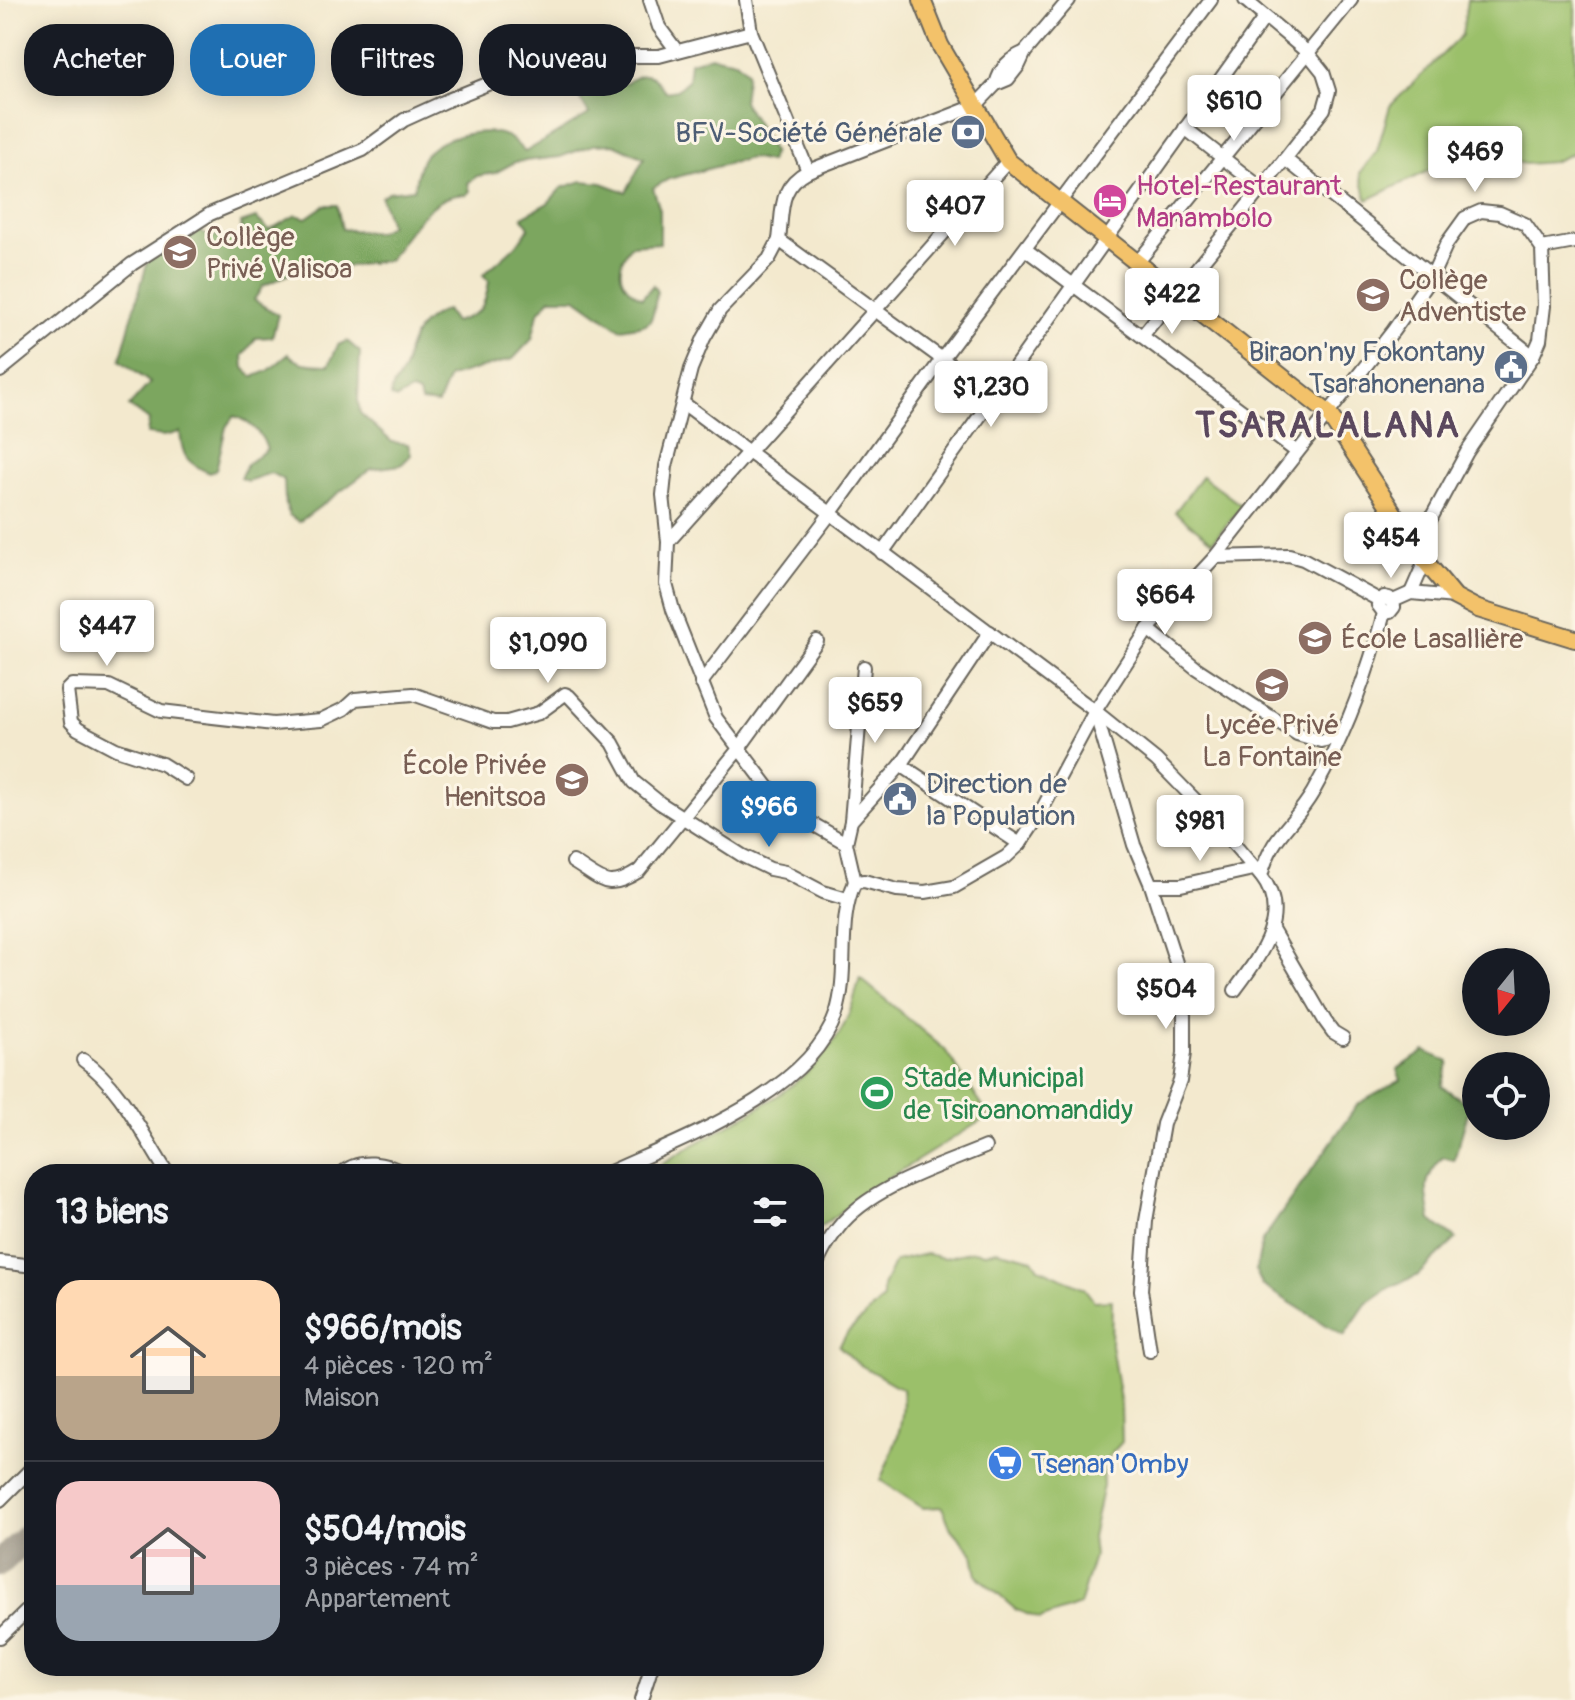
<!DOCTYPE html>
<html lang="fr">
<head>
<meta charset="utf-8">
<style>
	body { margin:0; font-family:Pangolin,sans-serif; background:#242831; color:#f1f3f6; height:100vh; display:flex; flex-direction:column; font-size:30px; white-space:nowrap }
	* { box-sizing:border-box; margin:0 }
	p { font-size:26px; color:#9ea1a6 }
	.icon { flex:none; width:44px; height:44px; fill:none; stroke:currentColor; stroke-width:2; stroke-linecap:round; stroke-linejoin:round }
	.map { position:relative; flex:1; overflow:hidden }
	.sheet { position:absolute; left:24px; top:1164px; width:800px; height:512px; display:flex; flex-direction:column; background:#171b24; border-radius:32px; box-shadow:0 4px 20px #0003 }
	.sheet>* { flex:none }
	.banner { position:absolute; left:24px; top:24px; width:800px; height:72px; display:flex; gap:16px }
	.needle { width:52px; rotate:198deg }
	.tools { position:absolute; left:1462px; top:948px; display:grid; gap:16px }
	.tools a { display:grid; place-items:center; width:88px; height:88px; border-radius:50%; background:#171b24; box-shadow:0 4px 20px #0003; font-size:40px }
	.price { position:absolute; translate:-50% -68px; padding:0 18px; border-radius:8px; background:#fff; color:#222; font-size:26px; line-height:52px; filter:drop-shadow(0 2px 4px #0008) }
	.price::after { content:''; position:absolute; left:50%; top:48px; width:24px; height:18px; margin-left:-12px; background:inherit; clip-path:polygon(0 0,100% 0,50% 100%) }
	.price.selected { background:#1f6fb2; color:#fff }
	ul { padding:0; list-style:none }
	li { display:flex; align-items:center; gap:24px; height:200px; padding:0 32px }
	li+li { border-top:2px solid #363941 }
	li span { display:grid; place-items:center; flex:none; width:224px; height:160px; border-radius:24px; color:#555 }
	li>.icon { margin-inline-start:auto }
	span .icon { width:96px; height:96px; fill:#fffc; stroke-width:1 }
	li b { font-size:34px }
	h2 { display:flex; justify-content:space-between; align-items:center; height:96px; padding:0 32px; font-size:34px }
	.tag { padding:0 28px; border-radius:32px; background:#171b24; box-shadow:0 4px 20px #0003; font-size:28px; line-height:72px }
	.tag.selected { background:#1f6fb2; color:#fff }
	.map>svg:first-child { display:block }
	.green { fill:#9bc06a; stroke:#5c6e43; stroke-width:2 }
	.forest { fill:#7ca65e; stroke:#4c613d; stroke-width:2 }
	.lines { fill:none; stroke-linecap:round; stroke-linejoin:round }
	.taxiway { stroke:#888275; stroke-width:26 }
	.minor-casing { stroke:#67645a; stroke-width:16 }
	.major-casing { stroke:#67645a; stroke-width:20 }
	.minor { stroke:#fff; stroke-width:12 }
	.major { stroke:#f3c26a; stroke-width:16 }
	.labels { text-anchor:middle; stroke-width:6; stroke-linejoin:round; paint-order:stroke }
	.service-label { font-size:28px; fill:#4e5e75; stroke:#fcf5e5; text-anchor:end }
	.hotel-label { font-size:28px; fill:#b23c85; stroke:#fcf5e5; text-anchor:start }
	.education-label { font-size:28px; fill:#785e54; stroke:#fcf5e5; text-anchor:start }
	.leisure-label { font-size:28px; fill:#27864d; stroke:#fcf5e5; text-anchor:start }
	.shop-label { font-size:28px; fill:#366cbe; stroke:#fcf5e5; text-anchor:start }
	.district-label { font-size:36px; font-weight:bold; letter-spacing:2px; fill:#5b485e; stroke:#fcf5e5 }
</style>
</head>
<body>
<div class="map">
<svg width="1575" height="1700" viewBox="0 0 1575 1700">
	<rect width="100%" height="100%" fill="#fcf5e5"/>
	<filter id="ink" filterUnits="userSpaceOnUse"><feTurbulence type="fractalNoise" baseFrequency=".0125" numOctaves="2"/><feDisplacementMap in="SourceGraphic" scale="16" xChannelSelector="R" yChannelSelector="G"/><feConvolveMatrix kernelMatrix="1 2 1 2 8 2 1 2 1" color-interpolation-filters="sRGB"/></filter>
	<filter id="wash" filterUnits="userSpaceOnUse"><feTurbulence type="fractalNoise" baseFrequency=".006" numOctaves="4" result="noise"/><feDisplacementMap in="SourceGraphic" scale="32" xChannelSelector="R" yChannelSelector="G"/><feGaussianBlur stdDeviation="1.8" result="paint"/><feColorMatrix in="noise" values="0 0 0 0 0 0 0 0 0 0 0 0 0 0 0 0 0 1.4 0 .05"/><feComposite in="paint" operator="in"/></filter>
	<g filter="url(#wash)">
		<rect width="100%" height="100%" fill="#f3e9ce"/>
		<!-- green -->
		<g class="green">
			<path d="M1467,0h108v152l-22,10 -28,2 -55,-13 -103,49 -7,-27 17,-22 13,-45 72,-71z"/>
			<path d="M1202,476l40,30 -29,35 -38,-29z"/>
			<path d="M860,978l85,72 44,66 -108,67 -67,48v-57h-167c66,-48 157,-73 197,-149 8,-15 11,-31 16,-47z"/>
			<path d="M996,1250l37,9 6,9 45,20 10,13 18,-1 -1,45 10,61 1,36 -20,22 1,21 -11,52 2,19 -15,49 -39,14 -24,-9 -39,-34 -4,-22 -22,-25 -9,-22 -19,1 -43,-28c14,-31 26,-57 22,-91l-45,-26 -18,-17 9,-14 35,-33v-13l12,-25 31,-7 18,4 29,-7 12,2z"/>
		</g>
		<!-- forest -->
		<g class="forest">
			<path d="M711,56l25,5 11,10 -4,30 30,51 -3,10 -20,-4 -81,21 -16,9 7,22v33l-29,2c-17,22 -13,40 11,53l11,-13 4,7c-6,34 -2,32 -37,37l-44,-31h-25l-13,15 -6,26 -19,20 -64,18 -11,27 -17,-2 -2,-8 -8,-3 -14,8 -6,-2c0,-12 8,-17 13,-28 3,-6 2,-13 4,-19 7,-21 19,-33 38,-40l8,12c27,-8 31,-13 35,-41l-6,-6c16,-16 36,-28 46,-48l-7,-10 26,-14 13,-15 21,-7 20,2 24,9 18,-34 -30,-14 -21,1 -33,12 -45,5 -20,11 -18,3 -9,7 2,8 -4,4c-33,-4 -61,41 -77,65l-52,8h-35l-39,18 -9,14 24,15 -6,22 -16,1 -13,18 1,12 9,9 15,-6 21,-17c10,12 25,10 40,11l9,-20 9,-4 13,11 -2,48 2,13 32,29 16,2 3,11 -10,10 -30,4 -72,53 -10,-7 -4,-15 -1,-20 -13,-7 -24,8 -7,-3 7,-14 20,-15c-5,-16 -18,-28 -33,-33l-8,11 -10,43 -7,3c-23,-11 -27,-16 -29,-41l-16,4 -17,-2 2,-14 -20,-14 21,-23 -30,-23 28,-100 50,-30 8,5 36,3 -1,-15 15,-5 13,12 27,-15 10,3 19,-13h12l5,24 35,4 13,-8 -9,-28 7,-5 26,-3c2,-9 4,-23 9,-31 14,-22 59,-31 83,-22 7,2 13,11 19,16l64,-38 -9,-15 35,-18 10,3c19,-15 28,-11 40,8l12,-2 11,-10 2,-18z"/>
			<path d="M1425,1051l24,11 -7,24 28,20 -16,54 -11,-3c-22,24 -17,32 -12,63l25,19 -39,37 -27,11 -24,17 -22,32 -82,-51 -6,-14 6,-30 96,-137 43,-24 -4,-10z"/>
		</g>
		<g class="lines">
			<!-- taxiway -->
			<path class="taxiway" d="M0,1563l34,-33"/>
		</g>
	</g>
	<g filter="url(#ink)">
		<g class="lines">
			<!-- minor casing -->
			<g class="minor-casing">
				<g id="minor">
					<path d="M650,0l9,27 15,20"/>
					<path d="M746,0l5,32 57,139"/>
					<path d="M996,84c5,-17 13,-25 29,-32"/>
					<path d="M1185,128l76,60"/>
					<path d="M1285,159l248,197 -66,96 -51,94"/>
					<path d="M779,240l-10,19 -49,51 -16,28 -13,31 -25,97 -3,29 5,47 -2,42 7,26 43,108 56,74 39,31 35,20 9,39"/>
					<path d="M1542,248l33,-6"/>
					<path d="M1025,249l272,203"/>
					<path d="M1137,263l214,-263"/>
					<path d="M1142,336l143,-177 39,-50 5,-18 -6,-19 -16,-20 -62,-52"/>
					<path d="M0,371l132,-107 78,-50 153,-64 41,-30 44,-20 79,-32 57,-12h75l92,-24"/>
					<path d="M993,396l-214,-156c4,-30 -1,-53 29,-69l167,-65 21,-22 12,-5 11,-14 6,-13 44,-52"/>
					<path d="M683,403l412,308 61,49 47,48 58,68"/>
					<path d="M668,542l340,-381"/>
					<path d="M882,553l383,-536"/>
					<path d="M1215,557l74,-2 14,4 76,41"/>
					<path d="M1411,593l14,-32"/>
					<path d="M1393,601l18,-8 44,4"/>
					<path d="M1148,629l48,39 101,66 24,7 19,-4"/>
					<path d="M701,683l129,-169 112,-155 269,-359"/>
					<path d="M1095,711l39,134 17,40 29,90 4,36v42l-4,28 -17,43 -17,97 -5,69 9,61"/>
					<path d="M901,765l119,79"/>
					<path d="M186,779l-24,-15 -46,-15 -38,-20 -7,-7 -4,-32 5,-5 37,1 52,25 112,13 48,-4 23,-11 11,-10 58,-5 80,28h14l32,-9 26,-19 4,2 44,47 21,39 26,21 83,53 27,13 15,3 38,20 24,7"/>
					<path d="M851,821l13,-154"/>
					<path d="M846,843l5,-22 50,-56 89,-133"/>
					<path d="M573,862c30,18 33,30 66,9l99,-121 79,-109"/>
					<path d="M1151,885h30l72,-16"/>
					<path d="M1271,928l54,93 8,11 10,6"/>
					<path d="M1235,990c25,-34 57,-75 26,-114 10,-41 33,-51 52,-84 32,-56 54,-116 71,-179l6,-1 4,-5 -5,-9 -5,-1 -6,8 6,8"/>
					<path d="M83,1060c38,26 60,76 85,114"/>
					<path d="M341,1174c18,-17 45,-11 65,0"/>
					<path d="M606,1174c71,-33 203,-80 230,-160 14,-43 0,-91 19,-132l9,-1 33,9 28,2 29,-5 52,-30 14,-13 18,-27 57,-106 53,-82 67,-72 178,-226 39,-55 15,-33 18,-25 16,-7 19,2 25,11 17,24 2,58 -4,34 -7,16"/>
					<path d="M0,1262l34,4"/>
					<path d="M814,1270c7,-15 14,-30 25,-43 31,-40 101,-61 146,-80"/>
					<path d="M0,1500l34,-34"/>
					<path d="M0,1637l34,-33"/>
					<path d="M641,1700l11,-34"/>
				</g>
			</g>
			<!-- major casing -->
			<g class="major-casing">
				<path id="major" d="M922,0l18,45 68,116 320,252 97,148 30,36 23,12 97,30"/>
			</g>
			<!-- minor -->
			<use href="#minor" class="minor"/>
			<!-- major -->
			<use href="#major" class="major"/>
		</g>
	</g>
	<!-- icons -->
	<defs>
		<g id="bank-disc" transform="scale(1.8)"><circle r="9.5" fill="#5c6f8a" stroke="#fcf5e5"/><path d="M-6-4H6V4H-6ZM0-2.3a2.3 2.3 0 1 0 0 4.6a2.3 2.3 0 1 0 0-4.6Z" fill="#fff"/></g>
		<g id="hotel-disc" transform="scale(1.8)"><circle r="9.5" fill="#d1479c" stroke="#fcf5e5"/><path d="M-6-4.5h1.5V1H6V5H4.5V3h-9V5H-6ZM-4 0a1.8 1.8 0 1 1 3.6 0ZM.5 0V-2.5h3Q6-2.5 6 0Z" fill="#fff"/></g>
		<g id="school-disc" transform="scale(1.8)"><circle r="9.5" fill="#8d6e63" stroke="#fcf5e5"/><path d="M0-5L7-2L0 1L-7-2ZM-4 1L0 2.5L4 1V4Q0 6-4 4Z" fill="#fff"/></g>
		<g id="civic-disc" transform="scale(1.8)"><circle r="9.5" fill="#5c6f8a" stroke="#fcf5e5"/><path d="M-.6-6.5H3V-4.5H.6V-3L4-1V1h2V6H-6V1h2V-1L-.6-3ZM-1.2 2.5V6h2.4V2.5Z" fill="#fff"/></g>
		<g id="stadium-disc" transform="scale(1.8)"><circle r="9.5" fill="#2e9e5b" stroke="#fcf5e5"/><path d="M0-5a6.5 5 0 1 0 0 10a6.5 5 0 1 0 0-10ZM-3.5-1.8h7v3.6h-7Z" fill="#fff"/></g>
		<g id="supermarket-disc" transform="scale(1.8)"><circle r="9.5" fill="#3f7fe0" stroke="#fcf5e5"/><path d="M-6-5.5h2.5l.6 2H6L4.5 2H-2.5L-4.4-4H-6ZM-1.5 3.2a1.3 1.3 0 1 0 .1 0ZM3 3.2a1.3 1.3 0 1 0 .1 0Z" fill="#fff"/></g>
	</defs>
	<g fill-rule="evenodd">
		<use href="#bank-disc" x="968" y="132"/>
		<use href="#hotel-disc" x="1110" y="201"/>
		<use href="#school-disc" x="180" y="252"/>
		<use href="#school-disc" x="1373" y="295"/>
		<use href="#civic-disc" x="1511" y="367"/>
		<use href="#school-disc" x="1315" y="638"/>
		<use href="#school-disc" x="1272" y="685"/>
		<use href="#school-disc" x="572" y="780"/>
		<use href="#civic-disc" x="900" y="799"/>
		<use href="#stadium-disc" x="877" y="1093"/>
		<use href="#supermarket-disc" x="1005" y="1463"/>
	</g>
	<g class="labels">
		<!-- service labels -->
		<g class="service-label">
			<text x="942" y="142">BFV-Société Générale</text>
			<text x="1485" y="361">Biraon'ny Fokontany<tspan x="1485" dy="32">Tsarahonenana</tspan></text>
			<text x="926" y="793" text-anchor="start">Direction de<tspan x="926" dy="32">la Population</tspan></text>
		</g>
		<!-- hotel labels -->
		<g class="hotel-label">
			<text x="1136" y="195">Hotel-Restaurant<tspan x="1136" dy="32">Manambolo</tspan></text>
		</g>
		<!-- education labels -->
		<g class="education-label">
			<text x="206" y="246">Collège<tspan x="206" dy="32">Privé Valisoa</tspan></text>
			<text x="1399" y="289">Collège<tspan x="1399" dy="32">Adventiste</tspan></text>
			<text x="1341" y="648">École Lasallière</text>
			<text x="1272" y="734" text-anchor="middle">Lycée Privé<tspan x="1272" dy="32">La Fontaine</tspan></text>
			<text x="546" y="774" text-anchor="end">École Privée<tspan x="546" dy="32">Henitsoa</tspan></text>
		</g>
		<!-- leisure labels -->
		<g class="leisure-label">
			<text x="903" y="1087">Stade Municipal<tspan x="903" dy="32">de Tsiroanomandidy</tspan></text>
		</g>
		<!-- shop labels -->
		<g class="shop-label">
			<text x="1031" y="1473">Tsenan'Omby</text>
		</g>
		<!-- district labels -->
		<g class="district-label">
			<text x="1328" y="437">TSARALALANA</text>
		</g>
	</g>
</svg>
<div class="tools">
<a><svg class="needle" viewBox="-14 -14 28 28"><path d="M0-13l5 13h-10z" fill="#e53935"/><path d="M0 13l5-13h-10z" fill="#9ea1a6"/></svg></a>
<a><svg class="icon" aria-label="locate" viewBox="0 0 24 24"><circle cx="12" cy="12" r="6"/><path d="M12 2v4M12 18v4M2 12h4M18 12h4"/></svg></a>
</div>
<b class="price" style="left:1234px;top:143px">$610</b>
<b class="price" style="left:1475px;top:194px">$469</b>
<b class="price" style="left:955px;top:248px">$407</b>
<b class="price" style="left:1172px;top:336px">$422</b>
<b class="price" style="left:991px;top:429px">$1,230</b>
<b class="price" style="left:1391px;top:580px">$454</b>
<b class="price" style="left:1165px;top:637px">$664</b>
<b class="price" style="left:107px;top:668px">$447</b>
<b class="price" style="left:548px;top:685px">$1,090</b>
<b class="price" style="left:875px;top:745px">$659</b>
<b class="price selected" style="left:769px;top:849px">$966</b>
<b class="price" style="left:1200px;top:863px">$981</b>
<b class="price" style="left:1166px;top:1031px">$504</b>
<div class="banner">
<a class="tag">Acheter</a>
<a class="tag selected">Louer</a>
<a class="tag">Filtres</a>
<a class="tag">Nouveau</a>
</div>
<section class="sheet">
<h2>13 biens<svg class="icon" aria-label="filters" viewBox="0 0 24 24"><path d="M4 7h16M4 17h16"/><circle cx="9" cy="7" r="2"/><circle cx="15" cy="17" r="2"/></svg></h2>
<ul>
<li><span style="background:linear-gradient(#ffd9b3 60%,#b9a48a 0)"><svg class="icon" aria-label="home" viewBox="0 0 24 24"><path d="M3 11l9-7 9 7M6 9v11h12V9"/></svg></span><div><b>$966/mois</b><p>4 pièces · 120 m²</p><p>Maison</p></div></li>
<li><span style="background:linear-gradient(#f6c9c9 65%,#9aa5b1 0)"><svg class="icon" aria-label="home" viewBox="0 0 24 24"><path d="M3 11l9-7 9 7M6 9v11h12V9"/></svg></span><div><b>$504/mois</b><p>3 pièces · 74 m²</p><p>Appartement</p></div></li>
</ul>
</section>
</div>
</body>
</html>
